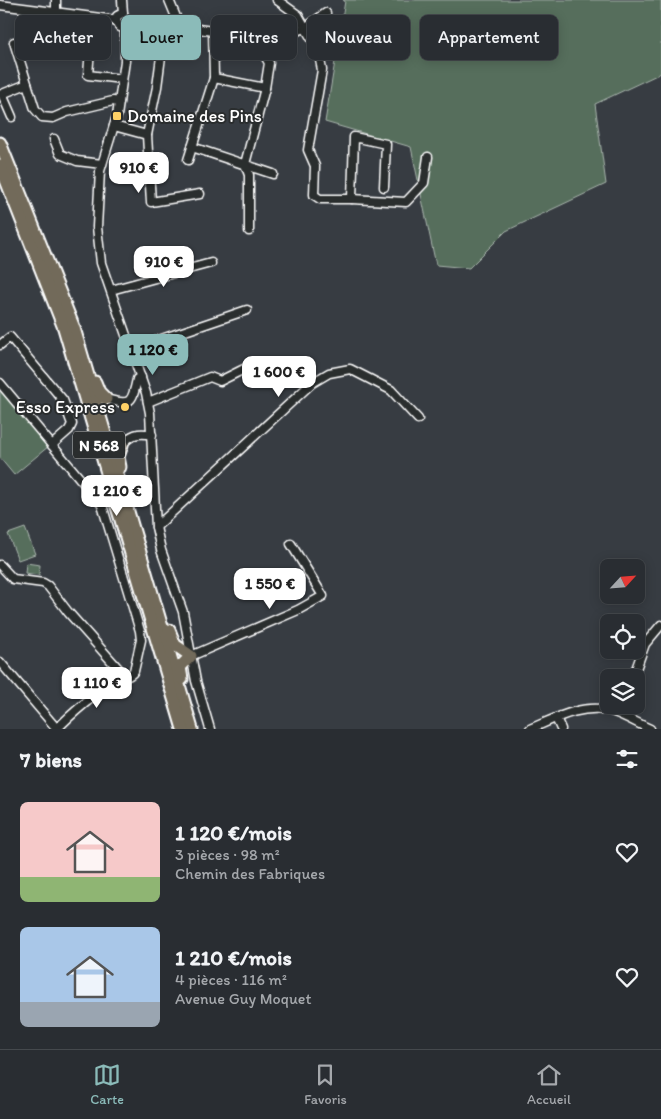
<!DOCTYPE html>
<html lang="fr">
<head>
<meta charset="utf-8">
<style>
	body { margin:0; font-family:Itim,sans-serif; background:#35393e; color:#f1f3f6; height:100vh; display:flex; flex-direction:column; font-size:19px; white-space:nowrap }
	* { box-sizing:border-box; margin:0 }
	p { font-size:16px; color:#a5a8ac }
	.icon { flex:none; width:28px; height:28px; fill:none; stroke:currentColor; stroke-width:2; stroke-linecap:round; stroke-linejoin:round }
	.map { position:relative; height:729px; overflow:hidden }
	.drawer { display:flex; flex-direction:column; background:#292d32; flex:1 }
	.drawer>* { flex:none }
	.hud { position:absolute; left:15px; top:15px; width:631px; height:45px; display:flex; gap:10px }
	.needle { width:32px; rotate:64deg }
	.controls { position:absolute; left:600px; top:559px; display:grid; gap:10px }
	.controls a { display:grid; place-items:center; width:45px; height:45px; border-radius:8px; background:#292d32; box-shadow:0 2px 12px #0003,0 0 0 1px #45494d; font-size:25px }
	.price { position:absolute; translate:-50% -42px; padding:0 11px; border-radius:10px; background:#fff; color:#222; font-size:16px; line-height:32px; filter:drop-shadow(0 1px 2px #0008) }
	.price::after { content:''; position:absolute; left:50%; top:30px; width:15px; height:11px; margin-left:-8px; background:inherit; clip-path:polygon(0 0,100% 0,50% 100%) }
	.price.current { background:#8bbbb9; color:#111 }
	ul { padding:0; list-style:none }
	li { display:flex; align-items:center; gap:15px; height:125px; padding:0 20px }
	li span { display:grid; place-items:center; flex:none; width:140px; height:100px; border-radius:8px; color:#555 }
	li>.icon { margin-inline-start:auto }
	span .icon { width:60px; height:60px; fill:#fffc; stroke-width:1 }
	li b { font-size:21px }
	h2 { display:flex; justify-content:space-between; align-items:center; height:60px; padding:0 20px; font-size:21px }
	.pill { padding:0 18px; border-radius:8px; background:#292d32; box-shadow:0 2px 12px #0003,0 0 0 1px #45494d; font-size:18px; line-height:45px }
	.pill.current { background:#8bbbb9; color:#111 }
	.tabs { display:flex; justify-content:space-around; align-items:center; height:70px; border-top:1px solid #45494d; background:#292d32; font-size:14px; color:#a5a8ac }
	.tabs a { display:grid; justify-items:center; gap:2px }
	.tabs .current { color:#8bbbb9 }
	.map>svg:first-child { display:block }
	.green { fill:#566e5c; stroke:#aab6ae }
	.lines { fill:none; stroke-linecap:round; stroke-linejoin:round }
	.minor-casing { stroke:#fff; stroke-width:11 }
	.highway-casing { stroke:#fff; stroke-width:15 }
	.minor { stroke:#2a2d2e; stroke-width:8 }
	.highway { stroke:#726b5a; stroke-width:11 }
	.poi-dot { fill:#ffd166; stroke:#2a2d2e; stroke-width:2 }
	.labels { text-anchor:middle; stroke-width:4; stroke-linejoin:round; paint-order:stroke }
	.shield { fill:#2a2d2e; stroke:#bfc0c0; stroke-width:1 }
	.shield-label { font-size:16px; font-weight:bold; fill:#fff }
	.poi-label { font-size:18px; fill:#fff; stroke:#2a2d2e; text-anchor:start }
</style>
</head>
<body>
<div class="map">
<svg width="661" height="729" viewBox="0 0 661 729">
	<rect width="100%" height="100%" fill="#373c42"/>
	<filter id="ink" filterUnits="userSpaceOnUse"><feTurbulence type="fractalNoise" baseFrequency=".02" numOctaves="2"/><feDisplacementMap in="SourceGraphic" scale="10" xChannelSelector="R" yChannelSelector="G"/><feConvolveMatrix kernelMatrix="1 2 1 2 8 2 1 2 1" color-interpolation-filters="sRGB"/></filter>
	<g filter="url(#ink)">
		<!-- green -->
		<g class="green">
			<path d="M343,0h318v73l-66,31 11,80 -100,47 -37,37 -33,-3 -25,-118 -86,-25 20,-121z"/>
			<path d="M0,387l49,59 -35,29 -14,-17z"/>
			<path d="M25,528l10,26 -17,6 -10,-26z"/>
			<path d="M26,563l14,2 -1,10 -14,-2z"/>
		</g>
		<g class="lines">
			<!-- minor casing -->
			<g class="minor-casing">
				<g id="minor">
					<path d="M56,0v11"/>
					<path d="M122,0l1,13"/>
					<path d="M169,0l7,17 -1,9"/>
					<path d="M277,0l21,15 20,35 4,20 -14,80 7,16 -1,29 6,4h32l54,3 18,-19 4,-26"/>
					<path d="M0,5l116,15"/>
					<path d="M123,13l-6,3 -1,6 4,5 5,1"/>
					<path d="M131,20l82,11 48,4 30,-2 14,-5 21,-15"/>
					<path d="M125,28v33l-8,55 -17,55 -3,56 4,36 45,130 4,20 6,114 5,23 22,62 13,69 14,48"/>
					<path d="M14,42l21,67 7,8 11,1 14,-6 46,-11 6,1"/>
					<path d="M90,49l-2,26 34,4"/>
					<path d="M214,78l51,10"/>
					<path d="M12,117l-10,-23 25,-10"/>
					<path d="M114,126l33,9 4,67 49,-8"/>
					<path d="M147,135l10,-48 5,-38 2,-24"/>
					<path d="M54,139l6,15 17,7 25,3"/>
					<path d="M192,147l81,27"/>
					<path d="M188,160l26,-82 -1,-47"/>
					<path d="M352,199l2,-62 32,7 -2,43"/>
					<path d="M249,231v-56l-4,-11 20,-76 4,-25 -4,-7v-21"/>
					<path d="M111,290l100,-27"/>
					<path d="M0,345l10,-8 53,63 9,24 -3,6 -17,15"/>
					<path d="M132,349l115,-39"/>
					<path d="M0,383l102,122 38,126 1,9 -7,31c-4,7 -13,6 -20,11 -16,9 -45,34 -57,47"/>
					<path d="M106,399c25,7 26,4 31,-20l4,-2"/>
					<path d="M148,402l62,-25 10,4 30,-15"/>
					<path d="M122,445c9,-11 16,-13 30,-10"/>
					<path d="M156,527l156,-144 17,-10 21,-4 41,21 27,29"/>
					<path d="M0,565l13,14 30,4 5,3 20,26 57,64"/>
					<path d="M191,656l107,-46 25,-14 -32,-52"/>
					<path d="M0,662l57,67"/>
					<path d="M629,678l7,-9 9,-25 16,-19"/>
					<path d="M601,710l8,-9"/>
					<path d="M556,718l5,11"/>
					<path d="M530,729c24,-10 51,-25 78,-19 14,4 29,13 42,19"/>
				</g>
			</g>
			<!-- highway casing -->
			<g class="highway-casing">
				<g id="highway">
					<path d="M0,143l74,185 118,401"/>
					<path d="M0,165l64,163 119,401"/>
					<path d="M95,382l4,10 7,7"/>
					<path d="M120,467l-2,-10 4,-12"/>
					<path d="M169,630l6,15 16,11 -11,11 2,12"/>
				</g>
			</g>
			<!-- minor -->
			<use href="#minor" class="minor"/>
			<!-- highway -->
			<use href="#highway" class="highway"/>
		</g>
	</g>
	<!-- markers -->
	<g class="poi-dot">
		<rect x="112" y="111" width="10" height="10" rx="2.5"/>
		<circle cx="125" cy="407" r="5"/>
	</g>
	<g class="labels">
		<!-- shield labels -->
		<rect class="shield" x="73" y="431.5" width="52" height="27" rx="4"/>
		<g class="shield-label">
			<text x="99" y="451">N 568</text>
		</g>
		<!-- poi labels -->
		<g class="poi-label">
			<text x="127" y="122">Domaine des Pins</text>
			<text x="115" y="413" text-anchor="end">Esso Express</text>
		</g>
	</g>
</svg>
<div class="controls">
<a><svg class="needle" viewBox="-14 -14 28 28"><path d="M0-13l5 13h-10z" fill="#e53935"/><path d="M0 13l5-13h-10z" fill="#a5a8ac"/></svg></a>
<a><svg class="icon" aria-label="locate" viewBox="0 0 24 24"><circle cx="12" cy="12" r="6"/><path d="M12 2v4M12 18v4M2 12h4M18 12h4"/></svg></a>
<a><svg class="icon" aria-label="layers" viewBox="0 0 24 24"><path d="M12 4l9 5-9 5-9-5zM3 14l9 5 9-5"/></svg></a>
</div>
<b class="price" style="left:139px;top:194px">910 €</b>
<b class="price" style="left:164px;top:288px">910 €</b>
<b class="price current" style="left:153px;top:376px">1 120 €</b>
<b class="price" style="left:279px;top:398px">1 600 €</b>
<b class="price" style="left:117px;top:517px">1 210 €</b>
<b class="price" style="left:270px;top:610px">1 550 €</b>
<b class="price" style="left:97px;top:709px">1 110 €</b>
<div class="hud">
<a class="pill">Acheter</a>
<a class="pill current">Louer</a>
<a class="pill">Filtres</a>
<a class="pill">Nouveau</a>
<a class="pill">Appartement</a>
</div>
</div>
<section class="drawer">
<h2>7 biens<svg class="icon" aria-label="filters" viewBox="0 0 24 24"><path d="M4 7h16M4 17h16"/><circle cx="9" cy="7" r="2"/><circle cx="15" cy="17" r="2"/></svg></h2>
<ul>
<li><span style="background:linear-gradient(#f6c9c9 75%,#8fb573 0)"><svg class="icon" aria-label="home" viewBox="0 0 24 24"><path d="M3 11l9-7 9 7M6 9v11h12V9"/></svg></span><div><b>1 120 €/mois</b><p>3 pièces · 98 m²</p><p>Chemin des Fabriques</p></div><svg class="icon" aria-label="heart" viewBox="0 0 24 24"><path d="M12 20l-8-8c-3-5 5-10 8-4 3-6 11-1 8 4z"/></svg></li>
<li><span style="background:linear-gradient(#a9c7e8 75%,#9aa5b1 0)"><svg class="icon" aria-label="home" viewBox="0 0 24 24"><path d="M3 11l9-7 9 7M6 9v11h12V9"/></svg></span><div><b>1 210 €/mois</b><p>4 pièces · 116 m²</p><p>Avenue Guy Moquet</p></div><svg class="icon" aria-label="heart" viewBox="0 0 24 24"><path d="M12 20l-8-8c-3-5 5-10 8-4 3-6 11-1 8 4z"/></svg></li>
</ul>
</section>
<nav class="tabs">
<a class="current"><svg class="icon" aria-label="map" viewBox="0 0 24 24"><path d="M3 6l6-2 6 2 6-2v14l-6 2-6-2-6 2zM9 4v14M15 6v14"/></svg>Carte</a>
<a><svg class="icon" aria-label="saved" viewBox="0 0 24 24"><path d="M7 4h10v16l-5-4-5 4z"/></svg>Favoris</a>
<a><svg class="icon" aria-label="home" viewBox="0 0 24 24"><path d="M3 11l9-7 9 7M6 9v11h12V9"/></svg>Accueil</a>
</nav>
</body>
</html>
